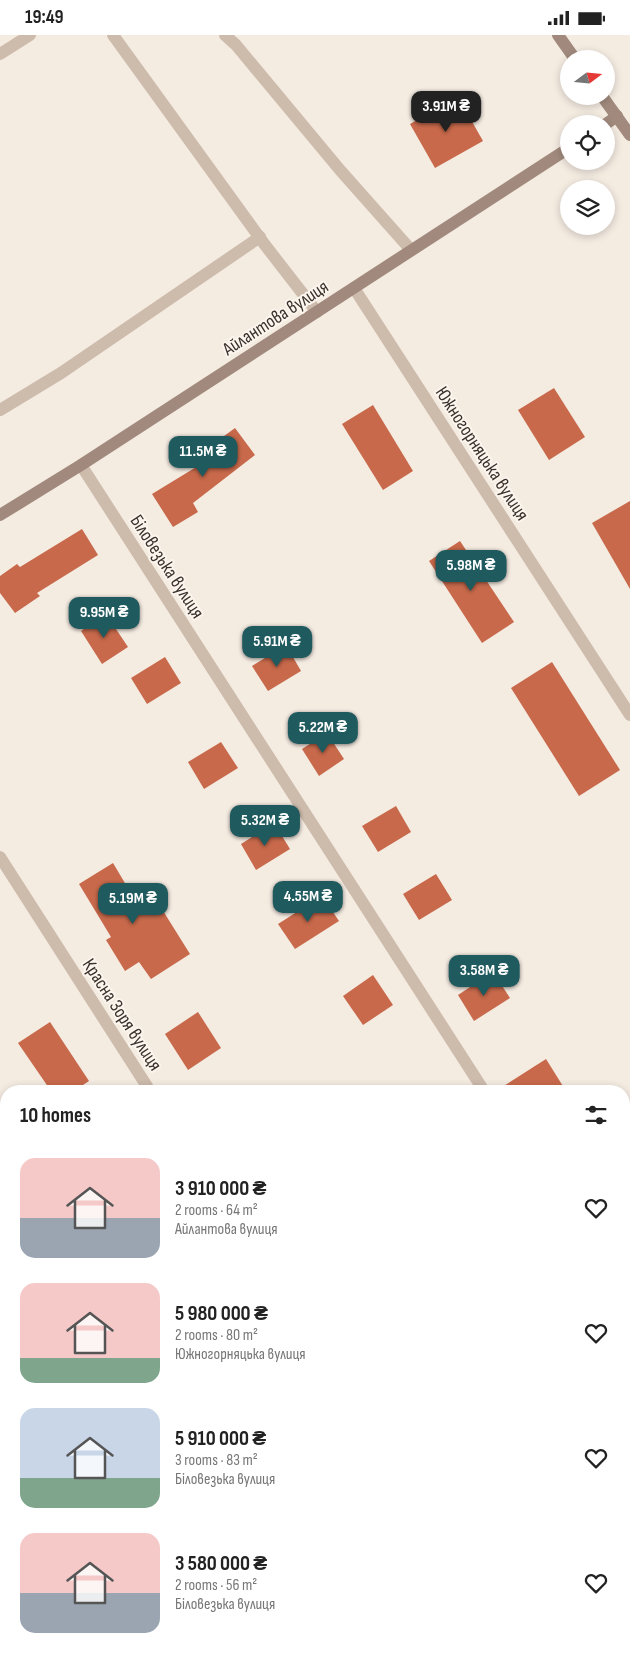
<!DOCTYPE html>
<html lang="en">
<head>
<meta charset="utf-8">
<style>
	body { margin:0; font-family:"Sofia Sans Condensed",sans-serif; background:#f2f2f2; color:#222; height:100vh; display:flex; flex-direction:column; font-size:19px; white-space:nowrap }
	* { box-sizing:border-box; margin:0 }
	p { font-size:16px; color:#767676 }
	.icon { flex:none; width:28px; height:28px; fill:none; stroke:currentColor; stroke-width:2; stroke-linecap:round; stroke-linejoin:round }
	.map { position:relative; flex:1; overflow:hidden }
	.panel { position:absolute; left:0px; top:1050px; width:630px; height:570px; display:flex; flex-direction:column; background:#fff; border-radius:20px 20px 0 0; box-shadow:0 2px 8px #0003 }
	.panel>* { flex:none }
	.needle { width:32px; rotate:74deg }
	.buttons { position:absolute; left:560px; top:15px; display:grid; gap:10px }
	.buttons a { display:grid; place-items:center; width:55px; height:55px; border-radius:50%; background:#fff; box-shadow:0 2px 8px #0003; font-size:25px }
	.price { position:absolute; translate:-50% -42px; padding:0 11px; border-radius:10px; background:#1f5a5e; color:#fff; font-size:16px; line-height:32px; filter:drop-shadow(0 1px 2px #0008) }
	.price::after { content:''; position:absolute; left:50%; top:30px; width:15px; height:11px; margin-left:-8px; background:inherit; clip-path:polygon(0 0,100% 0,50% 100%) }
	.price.active { background:#222; color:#fff }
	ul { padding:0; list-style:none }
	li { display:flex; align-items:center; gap:15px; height:125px; padding:0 20px }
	li span { display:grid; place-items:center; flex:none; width:140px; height:100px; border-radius:15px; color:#555 }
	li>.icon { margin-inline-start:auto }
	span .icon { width:60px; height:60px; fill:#fffc; stroke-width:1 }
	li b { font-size:21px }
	h2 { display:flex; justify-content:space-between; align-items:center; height:60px; padding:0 20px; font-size:21px }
	.status { display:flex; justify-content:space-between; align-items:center; height:35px; padding:0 25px; background:#fff; direction:ltr }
	.status svg { height:14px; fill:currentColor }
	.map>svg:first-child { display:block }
	.building { fill:#c8694b }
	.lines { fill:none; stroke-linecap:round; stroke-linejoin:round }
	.lane { stroke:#cdbbac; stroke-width:12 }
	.street { stroke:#cdbbac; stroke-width:12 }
	.secondary { stroke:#a18a7d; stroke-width:12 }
	.labels { text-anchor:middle; stroke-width:4; stroke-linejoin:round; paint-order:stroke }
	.street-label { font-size:19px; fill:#3b302b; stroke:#fbf5ee }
</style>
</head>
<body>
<div class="status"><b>19:49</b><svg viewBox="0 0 49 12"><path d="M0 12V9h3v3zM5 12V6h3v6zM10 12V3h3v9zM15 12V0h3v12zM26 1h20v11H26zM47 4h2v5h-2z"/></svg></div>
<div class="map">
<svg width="630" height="1620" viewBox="0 0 630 1620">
	<rect width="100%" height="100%" fill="#f4ebe1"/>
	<!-- building -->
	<g class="building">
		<path d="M458,62l25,44 -48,27 -25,-44z"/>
		<path d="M554,353l31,49 -36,23 -31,-50z"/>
		<path d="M373,370l40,66 -30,19 -41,-66z"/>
		<path d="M235,393l20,27 -62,48 5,9 -25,15 -21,-33 59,-36 -6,-8z"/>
		<path d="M630,466v88l-38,-66z"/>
		<path d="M82,494l16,26 -61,38 3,3 -25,17 -15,-20v-17l17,-12 3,3z"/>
		<path d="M460,506l54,81 -32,21 -53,-82z"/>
		<path d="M106,579l22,33 -26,17 -21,-33z"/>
		<path d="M286,610l15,26 -33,20 -16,-25z"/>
		<path d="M165,622l16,26 -34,21 -16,-26z"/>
		<path d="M552,627l68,108 -41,26 -68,-108z"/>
		<path d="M327,698l17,26 -25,17 -17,-27z"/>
		<path d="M221,707l17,26 -34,21 -16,-27z"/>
		<path d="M396,771l15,26 -33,20 -16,-26z"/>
		<path d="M274,788l16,26 -34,21 -15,-26z"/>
		<path d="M113,828l31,52 16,-9 30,48 -39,25 -12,-17 -14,9 -19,-31 5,-3 -32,-53z"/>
		<path d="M436,839l16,26 -33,20 -16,-26z"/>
		<path d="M322,861l17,25 -44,28 -17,-25z"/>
		<path d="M493,937l17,26 -36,23 -16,-26z"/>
		<path d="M373,940l20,30 -30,20 -20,-29z"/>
		<path d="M198,977l23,36 -33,22 -23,-36z"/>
		<path d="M50,987l39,59 -15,10h-23l-33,-48z"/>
		<path d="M546,1024l20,32h-70z"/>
	</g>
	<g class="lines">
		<!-- lane -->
		<g class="lane">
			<path d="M113,0l152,210 52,67"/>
			<path d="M225,0l11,10 104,125 71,80"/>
			<path d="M0,19l30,-19"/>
			<path d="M0,375l61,-37 199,-136"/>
		</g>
		<!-- street -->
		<g class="street">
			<path d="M354,253l276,427"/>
			<path d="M81,430l403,626"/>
			<path d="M0,822l150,234"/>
			<path d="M624,1244l6,-4"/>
			<path d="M0,1366l6,9"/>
			<path d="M160,1614l5,6"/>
			<path d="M507,1614l4,6"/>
			<path d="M18,1620l11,-6"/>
		</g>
		<!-- secondary -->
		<g class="secondary">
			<path d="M558,0l17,24"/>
			<path d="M602,61l28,39"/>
			<path d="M606,89l11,-8"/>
			<path d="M0,480l81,-50 488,-317"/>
		</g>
	</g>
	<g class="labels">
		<!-- street labels -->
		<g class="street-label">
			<text transform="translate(275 282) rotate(-33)" y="7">Айлантова вулиця</text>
			<text transform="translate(483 418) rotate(57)" y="7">Южногорняцька вулиця</text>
			<text transform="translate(168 531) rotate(57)" y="7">Біловезька вулиця</text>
			<text transform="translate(123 979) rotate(57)" y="7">Красна Зоря вулиця</text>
		</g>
	</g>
</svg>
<div class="buttons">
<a><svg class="needle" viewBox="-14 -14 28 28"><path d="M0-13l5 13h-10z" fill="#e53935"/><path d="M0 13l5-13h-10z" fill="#767676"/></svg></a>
<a><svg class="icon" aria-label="locate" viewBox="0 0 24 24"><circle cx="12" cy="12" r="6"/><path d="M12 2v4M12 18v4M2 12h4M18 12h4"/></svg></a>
<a><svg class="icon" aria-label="layers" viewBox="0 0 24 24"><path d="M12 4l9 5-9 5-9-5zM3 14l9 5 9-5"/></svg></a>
</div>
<b class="price active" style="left:446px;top:98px">3.91M ₴</b>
<b class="price" style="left:203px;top:443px">11.5M ₴</b>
<b class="price" style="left:471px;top:557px">5.98M ₴</b>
<b class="price" style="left:104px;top:604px">9.95M ₴</b>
<b class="price" style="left:277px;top:633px">5.91M ₴</b>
<b class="price" style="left:323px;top:719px">5.22M ₴</b>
<b class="price" style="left:265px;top:812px">5.32M ₴</b>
<b class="price" style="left:308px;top:888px">4.55M ₴</b>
<b class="price" style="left:133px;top:890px">5.19M ₴</b>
<b class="price" style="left:484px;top:962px">3.58M ₴</b>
<section class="panel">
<h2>10 homes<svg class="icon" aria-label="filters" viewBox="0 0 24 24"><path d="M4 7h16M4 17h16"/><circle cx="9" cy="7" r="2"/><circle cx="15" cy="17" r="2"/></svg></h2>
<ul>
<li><span style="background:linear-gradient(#f6c9c9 60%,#9aa5b1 0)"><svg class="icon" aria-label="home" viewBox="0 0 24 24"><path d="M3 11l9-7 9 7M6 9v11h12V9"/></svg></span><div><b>3 910 000 ₴</b><p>2 rooms · 64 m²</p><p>Айлантова вулиця</p></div><svg class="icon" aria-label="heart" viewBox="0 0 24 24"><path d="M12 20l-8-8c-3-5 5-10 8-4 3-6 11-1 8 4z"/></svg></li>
<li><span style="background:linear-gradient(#f6c9c9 75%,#7fa58c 0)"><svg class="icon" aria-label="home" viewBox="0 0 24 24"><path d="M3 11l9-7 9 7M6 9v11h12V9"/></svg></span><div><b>5 980 000 ₴</b><p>2 rooms · 80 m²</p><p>Южногорняцька вулиця</p></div><svg class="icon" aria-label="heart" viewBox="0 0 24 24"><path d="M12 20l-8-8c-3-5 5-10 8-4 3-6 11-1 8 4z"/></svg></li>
<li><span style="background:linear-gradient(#c9d6e8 70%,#7fa58c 0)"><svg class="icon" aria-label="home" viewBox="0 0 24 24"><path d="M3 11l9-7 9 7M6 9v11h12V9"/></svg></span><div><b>5 910 000 ₴</b><p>3 rooms · 83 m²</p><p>Біловезька вулиця</p></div><svg class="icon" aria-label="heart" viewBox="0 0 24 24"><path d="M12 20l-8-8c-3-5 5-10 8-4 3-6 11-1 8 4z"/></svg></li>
<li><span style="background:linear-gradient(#f6c9c9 60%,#9aa5b1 0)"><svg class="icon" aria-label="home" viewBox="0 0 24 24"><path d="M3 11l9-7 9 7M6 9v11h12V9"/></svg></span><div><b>3 580 000 ₴</b><p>2 rooms · 56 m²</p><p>Біловезька вулиця</p></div><svg class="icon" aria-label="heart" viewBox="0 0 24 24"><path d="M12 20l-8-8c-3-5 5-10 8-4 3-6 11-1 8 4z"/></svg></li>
</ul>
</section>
</div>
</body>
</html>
